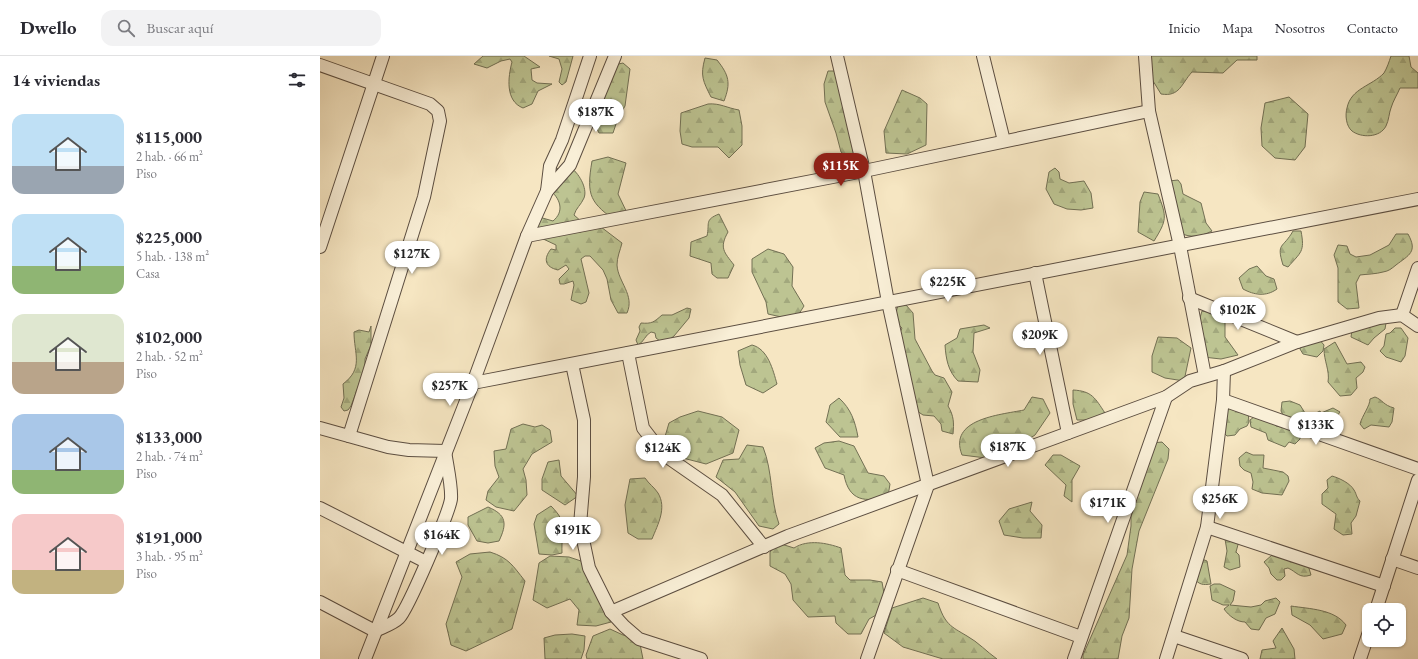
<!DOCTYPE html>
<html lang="es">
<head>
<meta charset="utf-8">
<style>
	body { margin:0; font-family:"EB Garamond",serif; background:#f2f2f3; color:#2b2b33; height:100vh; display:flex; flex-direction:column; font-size:15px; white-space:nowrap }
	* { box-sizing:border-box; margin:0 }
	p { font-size:13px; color:#7c7c81 }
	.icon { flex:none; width:22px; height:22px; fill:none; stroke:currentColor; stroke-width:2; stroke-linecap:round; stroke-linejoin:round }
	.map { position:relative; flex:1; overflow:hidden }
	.drawer { display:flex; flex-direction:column; background:#fff; width:320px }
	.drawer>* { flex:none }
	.controls { position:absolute; left:1042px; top:547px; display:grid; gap:8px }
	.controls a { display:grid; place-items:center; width:44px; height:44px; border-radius:8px; background:#fff; box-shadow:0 1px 3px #0004; font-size:20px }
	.price { position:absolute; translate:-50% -34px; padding:0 9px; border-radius:14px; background:#fff; color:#222; font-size:13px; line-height:26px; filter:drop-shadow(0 1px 2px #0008) }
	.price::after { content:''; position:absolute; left:50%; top:24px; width:12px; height:9px; margin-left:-6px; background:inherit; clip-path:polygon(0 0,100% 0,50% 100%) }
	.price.current { background:#8f2418; color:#fff }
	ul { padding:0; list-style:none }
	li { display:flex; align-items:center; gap:12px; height:100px; padding:0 12px }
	li span { display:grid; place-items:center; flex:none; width:112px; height:80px; border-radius:12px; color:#555 }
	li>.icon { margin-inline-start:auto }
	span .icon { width:48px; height:48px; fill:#fffc; stroke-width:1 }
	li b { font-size:17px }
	h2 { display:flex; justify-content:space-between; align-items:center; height:48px; padding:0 12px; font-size:17px }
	header { display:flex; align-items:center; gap:24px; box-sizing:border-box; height:56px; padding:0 20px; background:#fff; border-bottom:1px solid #e1e1e2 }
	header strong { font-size:19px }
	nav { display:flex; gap:22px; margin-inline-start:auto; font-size:14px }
	.search { width:280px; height:36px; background:#f2f2f3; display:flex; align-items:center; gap:10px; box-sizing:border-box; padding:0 14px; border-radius:12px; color:#7c7c81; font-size:15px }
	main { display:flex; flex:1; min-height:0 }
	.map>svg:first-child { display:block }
	.forest { fill:url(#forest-firs); stroke:#727054 }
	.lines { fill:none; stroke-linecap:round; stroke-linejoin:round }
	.street-casing { stroke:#5c4e41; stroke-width:14 }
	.street { stroke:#f9efd7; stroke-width:12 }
</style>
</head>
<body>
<header>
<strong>Dwello</strong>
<div class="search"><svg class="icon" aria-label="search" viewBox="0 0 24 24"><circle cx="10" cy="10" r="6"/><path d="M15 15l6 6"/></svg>Buscar aquí</div>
<nav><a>Inicio</a><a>Mapa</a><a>Nosotros</a><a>Contacto</a></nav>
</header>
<main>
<section class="drawer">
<h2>14 viviendas<svg class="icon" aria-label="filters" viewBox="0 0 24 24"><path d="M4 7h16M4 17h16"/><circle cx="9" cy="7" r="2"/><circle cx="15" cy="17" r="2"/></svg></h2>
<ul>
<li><span style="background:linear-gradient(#bfe0f5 65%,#9aa5b1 0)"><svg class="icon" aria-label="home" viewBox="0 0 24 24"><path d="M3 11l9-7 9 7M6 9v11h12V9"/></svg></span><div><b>$115,000</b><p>2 hab. · 66 m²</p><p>Piso</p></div></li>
<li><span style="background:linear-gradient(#bfe0f5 65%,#8fb573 0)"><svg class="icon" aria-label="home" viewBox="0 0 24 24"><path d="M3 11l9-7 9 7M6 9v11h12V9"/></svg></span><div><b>$225,000</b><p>5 hab. · 138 m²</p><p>Casa</p></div></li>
<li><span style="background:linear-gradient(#dfe7d0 60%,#b9a48a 0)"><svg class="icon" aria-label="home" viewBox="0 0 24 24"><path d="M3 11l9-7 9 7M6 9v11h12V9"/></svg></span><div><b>$102,000</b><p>2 hab. · 52 m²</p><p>Piso</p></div></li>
<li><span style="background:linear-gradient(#a9c7e8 70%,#8fb573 0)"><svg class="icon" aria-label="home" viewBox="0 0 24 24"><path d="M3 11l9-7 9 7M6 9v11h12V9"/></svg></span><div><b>$133,000</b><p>2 hab. · 74 m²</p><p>Piso</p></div></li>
<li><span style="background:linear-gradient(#f6c9c9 70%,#c2b280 0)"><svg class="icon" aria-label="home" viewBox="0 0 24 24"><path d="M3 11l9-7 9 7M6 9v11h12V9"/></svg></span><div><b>$191,000</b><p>3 hab. · 95 m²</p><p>Piso</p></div></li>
</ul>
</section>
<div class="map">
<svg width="1098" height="603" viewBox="0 0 1098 603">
	<defs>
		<pattern id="forest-firs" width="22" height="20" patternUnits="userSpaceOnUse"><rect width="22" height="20" fill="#bdc492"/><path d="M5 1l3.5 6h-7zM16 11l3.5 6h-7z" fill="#a2a87d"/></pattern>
	</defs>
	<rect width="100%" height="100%" fill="#f6e6c2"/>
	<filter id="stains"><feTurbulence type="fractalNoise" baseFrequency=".005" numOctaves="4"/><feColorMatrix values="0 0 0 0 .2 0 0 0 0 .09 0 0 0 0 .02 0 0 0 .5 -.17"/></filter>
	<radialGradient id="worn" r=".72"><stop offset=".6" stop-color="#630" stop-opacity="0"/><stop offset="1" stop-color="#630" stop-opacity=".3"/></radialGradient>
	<!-- forest -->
	<g class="forest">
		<path d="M163,0h41l16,11 -9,2 1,11 5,3 15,1 -14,7 -6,13 -9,4c-18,-7 -15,-31 -11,-46l-2,-3 -9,2 -14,7 -13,-4z"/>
		<path d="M229,0h24l-7,26 -4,3 -3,-3 3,-13 -3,-10z"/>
		<path d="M822,0h115v4h-20l-14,13 -31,-1c-11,12 -12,25 -31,22l-11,-18z"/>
		<path d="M1071,0h18l2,11 7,6v15h-18c-3,7 -7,13 -9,20 -2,5 -2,12 -5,18 -6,12 -25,12 -34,5 -6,-5 -7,-16 -5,-23 4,-20 25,-22 37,-35 3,-5 5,-11 7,-17z"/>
		<path d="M385,2l12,2c12,15 14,23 7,41l-13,-4c-8,-16 -11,-21 -6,-39z"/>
		<path d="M303,7l7,6 -5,37 -7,12 -5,15h-14c-13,-25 4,-44 15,-68z"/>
		<path d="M508,15h8l20,87h-8l-7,-6 -5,-19 -11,-31 -1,-18z"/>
		<path d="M582,34l18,8 7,6 -1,41 -19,9 -21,-1 -2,-22z"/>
		<path d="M969,41l19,17 -3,33 -10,13 -20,-2 -13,-12 -1,-18 4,-25z"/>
		<path d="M388,48c12,-1 19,4 31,6l3,16v19l-13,13 -11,-11h-26l-10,-3 -2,-13 1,-18z"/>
		<path d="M288,101l18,6 -8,31 12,25 -11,4c-29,-20 -33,-27 -27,-62z"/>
		<path d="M250,111c8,5 18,21 14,31 -3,7 -8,10 -10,17l8,7 19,5 21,16c-2,8 -5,14 -5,22 1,17 18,30 10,48h-9l-7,-13 -4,-21 -4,-9 -13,-14h-5l-4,3 8,34 -3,9 -5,2 -10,-4 3,-15 -1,-4 -9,3h-4l-1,-5 10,-10 -3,-4 -8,5c-13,-3 -15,-11 -7,-21l5,1v-5l-17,-8c-3,-7 -2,-13 0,-20l14,4c11,-9 8,-21 -2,-30l4,-22z"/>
		<path d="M735,112l4,4 1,7 9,4 15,-2 7,12 2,15 -12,2 -14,-1 -13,-5 -8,-15 3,-17z"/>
		<path d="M858,124l3,4 2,10 18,9 5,20 6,8c-12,6 -21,7 -32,2l-11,-52z"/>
		<path d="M824,136l14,2c9,23 9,26 -4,47l-16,-9 2,-30z"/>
		<path d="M399,158l9,18c-9,16 -4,20 6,33l-6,13h-11l-5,-4 -1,-11 -21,-7 1,-14 16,-6c3,-13 -3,-16 12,-22z"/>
		<path d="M973,175h8c4,21 0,21 -13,36l-5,-2c-7,-23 0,-16 10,-34z"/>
		<path d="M1076,178h12c10,18 1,21 -12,31 -5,4 -7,6 -13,7 -7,2 -15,2 -23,3l-4,8 3,25 -12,1 -9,-7v-34l-4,-13 4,-10 9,1 3,8 6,3 14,-2 19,-10z"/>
		<path d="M448,193l16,5 9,13 -1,19 12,20 -9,14 -27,-6 -2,-12 -14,-30v-13z"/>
		<path d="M937,210l9,10 8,3 3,10c-11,8 -23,6 -34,0l-4,-11 10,-9z"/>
		<path d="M586,249l7,8 2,26 17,32 3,4 9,3 8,14 -4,14c6,10 6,17 5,28l-11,-3 -1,-7 -7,-8 -11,-1 -9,-6 -15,-74 3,-7c-8,-6 -7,-14 -4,-22z"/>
		<path d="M367,252l4,1 -2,9 -15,18 -4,3 -10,2 -4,-3 -1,-5 -4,-1c-6,3 -7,10 -13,13l-2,-5 4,-9 -1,-4 2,-4c11,1 13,-1 21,-8h10z"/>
		<path d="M882,255l16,3 7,7v16l13,18 -17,4 -18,-2 -6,-29z"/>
		<path d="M1066,267l-1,6 -11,9 -6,7 -17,-8 1,-7 7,-4z"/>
		<path d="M664,269l6,3 -16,5 -1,19 7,18 -2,12 -20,-1c-10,-10 -12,-22 -13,-36l12,-7 3,-9z"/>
		<path d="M51,270v19l-6,14v10l-14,37 -3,4 -4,1 -3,-4 3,-9 -1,-14c21,-16 11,-30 11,-52l5,-2 10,2z"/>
		<path d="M1075,272h6l7,10 -3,18 -4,6 -15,-5 -6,-6 4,-5 2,-12 4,-1z"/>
		<path d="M838,281l19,1 14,10 -7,33 -19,-3 -13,-6v-16z"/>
		<path d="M998,282l6,7 -1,6 -6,6 -14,-3 -3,-5 2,-8z"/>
		<path d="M1015,286l12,22 14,-2 4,5 -2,5 -7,6 1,10 -6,7 -11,1 -12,-14c2,-11 -4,-21 -4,-33z"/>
		<path d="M432,289c16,4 21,25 25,39l-14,9 -17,-8 -6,-20 -2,-14z"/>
		<path d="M753,334c19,1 22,8 32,23l-13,7h-15l-4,-16z"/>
		<path d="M712,341l11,2 7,14 -15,22 -20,13 -29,10 -24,-3c-14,-36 37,-40 62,-45z"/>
		<path d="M1055,341c8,3 8,8 19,11l-2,14 -3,5 -18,-2 -7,4 -4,-5c2,-8 10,-18 10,-25z"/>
		<path d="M519,342c12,11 16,23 19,39h-18l-14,-15 4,-17z"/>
		<path d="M970,345l10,4 5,8 -5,11 -15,-5 -4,-8 1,-9z"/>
		<path d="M912,350l16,6 1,10 -2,4 -7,3 -5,6 -8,1 -4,-4c1,-9 4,-11 3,-21z"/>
		<path d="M1013,352l7,4 -6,8 4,8 -2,7 -20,-4 -4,-10 2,-7 6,-3 1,2z"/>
		<path d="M378,355l24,6 17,13 -6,23 -27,11 -27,-7 -15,-17 5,-17 11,-6z"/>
		<path d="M934,361l18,5 4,4 24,5v8l-5,5 -6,-2 -4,5 -17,-7 -2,-7 -15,-6 -1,-7z"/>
		<path d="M203,368l12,3 7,-2 8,5 2,12 -20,12 -9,15 3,11 1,15 -13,16 -18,-4 -10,-7 2,-9 11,-14 -4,-11 -1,-15 12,-2 5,-20z"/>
		<path d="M519,385l15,5 14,27 16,3 6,8 -2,12c-23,7 -39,5 -44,-21l-19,-7 -10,-20 9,-5z"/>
		<path d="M842,386l7,7 -1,10 -29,72 -7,38 -3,49 -7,18 -4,23h-35v-4l44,-100 4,-29v-30l21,-53z"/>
		<path d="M427,389l16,2c10,25 7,52 16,77l-6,5 -14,-3 -24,-34 -19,-15 7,-17 16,-1z"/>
		<path d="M926,396l7,3h11l-1,13 20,4 5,4 1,5 -7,14 -20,-2 -10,-4 1,-7 -2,-9 -7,-3 -4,-4 -1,-8z"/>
		<path d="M733,399h8l19,11 -8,14v22l-8,-6 2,-11 -21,-20z"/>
		<path d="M239,404l2,16 17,20 -13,9 -23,-15v-11l6,-17z"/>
		<path d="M1012,420c7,2 18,7 22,14 3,5 2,7 6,11l-4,15 -5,7 1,11 -9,1 -9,-6 2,-15 -14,-10v-10l6,-6 -1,-8z"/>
		<path d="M325,422c4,6 9,9 13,15 9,15 0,31 -6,46h-14l-10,-6 -3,-28 5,-26z"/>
		<path d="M712,446l-2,9 12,14 -1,13h-18l-19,-3 -5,-14 10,-12z"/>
		<path d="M231,450c18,18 10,23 11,47l-10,2 -13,-1 -5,-30 3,-9z"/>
		<path d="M168,451c19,8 19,17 11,34l-11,2 -11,-2 -9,-16v-8z"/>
		<path d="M905,483l14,2 -3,11 3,3 1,12 -10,3 -6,-3 3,-16z"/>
		<path d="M458,487l16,5c14,-9 33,-5 47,0l4,27 5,5h20l12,2 3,17 -7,15 -9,5 -8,15h-13l-12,-11 -1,-7 -27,1 -15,-17 -2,-16 -6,-10 -15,-8v-14z"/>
		<path d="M170,496c19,6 23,14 35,29l-13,48 -46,22 -15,-6 -5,-21 16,-47 -6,-15 14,-8z"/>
		<path d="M952,499l36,10 3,10c-12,4 -14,-3 -23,-7l-4,1 1,7 -4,4h-4l-6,-6 -2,-6 -5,-6z"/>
		<path d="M230,500l19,1 12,4 8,20 16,19 6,22 -15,4 -19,-1 2,-15 -9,-11 -23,9 -14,-8 6,-37z"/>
		<path d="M882,503l5,2 4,23c-8,1 -12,1 -17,-6z"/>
		<path d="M894,528h6l15,7 -2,10 -3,4 21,2 10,-2 4,-4 11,-3 4,4 -5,12 -9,4 -7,12 -8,-1 -6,-7c-8,0 -16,-6 -21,-13l5,-4h-6l-11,-5 -2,-14z"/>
		<path d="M603,542l15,5c7,21 12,23 29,33 11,6 20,16 30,23h-54l-40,-12 -19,-14 8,-25z"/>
		<path d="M971,550c19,3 43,3 55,19l-4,9 -19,5 -13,-14 -18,-10z"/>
		<path d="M962,572l12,21 1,10h-35l2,-9 14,-2 -3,-7z"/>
		<path d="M290,573l13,6 16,4 4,20h-56l-1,-4 7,-19z"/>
		<path d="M252,578l13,2 -1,14 -3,9h-36l-1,-21 11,-3z"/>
	</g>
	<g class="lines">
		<!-- street casing -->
		<g class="street-casing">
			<g id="street">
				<path d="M517,0l27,115 24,131 40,183 -61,174"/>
				<path d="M663,0l21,85"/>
				<path d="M825,0l4,55 31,135 25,130"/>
				<path d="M0,9l110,39 8,7 2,10 -16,76 -75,239"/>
				<path d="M227,135l23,-26 45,-109"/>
				<path d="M207,180l337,-65 285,-60"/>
				<path d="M0,191l63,-191"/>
				<path d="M715,217l33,160"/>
				<path d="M869,242l108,44"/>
				<path d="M1082,259l16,-47"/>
				<path d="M308,297l15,75 20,26 59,41 42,52"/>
				<path d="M252,308l12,56v57l-4,48 9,43 22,44 13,14 15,13 62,20"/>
				<path d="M153,327l945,-184"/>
				<path d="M903,344l195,69"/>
				<path d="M0,372l68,19 21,3 36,1c2,14 7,35 6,48 -2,14 -43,110 -52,119 -6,6 -16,9 -24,13"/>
				<path d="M0,452l106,54"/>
				<path d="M887,471l177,59"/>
				<path d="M1072,503l26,9"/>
				<path d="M577,514l184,67"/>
				<path d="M0,546l55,29"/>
				<path d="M1056,554l42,-130"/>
				<path d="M291,556l177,-76 378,-139 24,-16 34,-10 73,-29 82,-24 23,-3 16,11"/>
				<path d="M854,580l68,23"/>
				<path d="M45,603l108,-276 54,-147 20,-45 3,-25 12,-26 28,-84"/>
				<path d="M754,603l92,-262"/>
				<path d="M846,603l41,-132 16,-127 1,-29"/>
				<path d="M1040,603l9,-27"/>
			</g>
		</g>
		<!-- street -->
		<use href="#street" class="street"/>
	</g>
	<rect width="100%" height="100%" filter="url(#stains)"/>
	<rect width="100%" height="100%" fill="url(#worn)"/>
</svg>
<div class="controls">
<a><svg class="icon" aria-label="locate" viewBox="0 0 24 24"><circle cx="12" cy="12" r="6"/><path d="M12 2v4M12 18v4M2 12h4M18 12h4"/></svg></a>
</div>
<b class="price" style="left:276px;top:77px">$187K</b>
<b class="price current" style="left:521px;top:131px">$115K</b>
<b class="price" style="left:92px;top:219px">$127K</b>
<b class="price" style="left:628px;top:247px">$225K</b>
<b class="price" style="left:918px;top:275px">$102K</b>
<b class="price" style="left:720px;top:300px">$209K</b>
<b class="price" style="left:130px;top:351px">$257K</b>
<b class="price" style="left:996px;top:390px">$133K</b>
<b class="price" style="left:688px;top:412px">$187K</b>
<b class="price" style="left:343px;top:413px">$124K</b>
<b class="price" style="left:900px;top:464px">$256K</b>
<b class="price" style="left:788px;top:468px">$171K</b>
<b class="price" style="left:253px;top:495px">$191K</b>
<b class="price" style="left:122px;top:500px">$164K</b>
</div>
</main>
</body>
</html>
